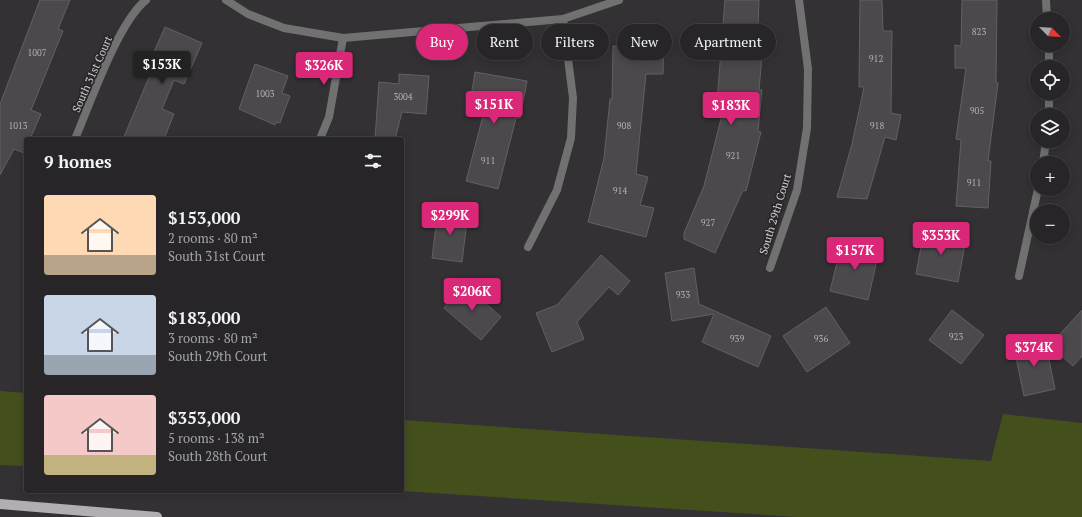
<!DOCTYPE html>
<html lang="en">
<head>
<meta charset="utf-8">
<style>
	body { margin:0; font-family:"PT Serif",serif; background:#333133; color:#f1f3f6; height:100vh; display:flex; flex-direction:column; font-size:15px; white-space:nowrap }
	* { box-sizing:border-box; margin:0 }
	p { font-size:13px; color:#a4a5a7 }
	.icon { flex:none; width:22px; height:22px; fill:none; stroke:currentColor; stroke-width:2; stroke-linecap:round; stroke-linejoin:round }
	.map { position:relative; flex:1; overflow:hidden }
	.sheet { position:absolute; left:24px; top:137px; width:380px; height:356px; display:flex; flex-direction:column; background:#272527; border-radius:4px; box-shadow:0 2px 10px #0003,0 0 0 1px #434244 }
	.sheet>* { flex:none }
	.banner { position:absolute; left:416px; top:24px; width:380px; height:36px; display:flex; gap:8px }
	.needle { width:26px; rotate:114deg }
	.buttons { position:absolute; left:1030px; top:12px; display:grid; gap:8px }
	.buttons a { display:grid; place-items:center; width:40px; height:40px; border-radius:50%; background:#272527; box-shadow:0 2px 10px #0003,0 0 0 1px #434244; font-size:20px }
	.price { position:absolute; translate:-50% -34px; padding:0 9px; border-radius:4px; background:#db2777; color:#fff; font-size:13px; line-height:26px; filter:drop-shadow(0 1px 2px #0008) }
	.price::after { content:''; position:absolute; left:50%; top:24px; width:12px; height:9px; margin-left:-6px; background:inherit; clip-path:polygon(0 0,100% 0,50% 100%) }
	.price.selected { background:#222; color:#fff }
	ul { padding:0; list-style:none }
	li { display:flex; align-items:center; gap:12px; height:100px; padding:0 20px }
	li span { display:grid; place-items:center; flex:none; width:112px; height:80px; border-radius:4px; color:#555 }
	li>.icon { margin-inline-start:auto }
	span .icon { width:48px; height:48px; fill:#fffc; stroke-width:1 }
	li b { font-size:17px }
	h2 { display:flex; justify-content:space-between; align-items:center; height:48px; padding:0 20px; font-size:17px }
	.pill { padding:0 14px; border-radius:18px; background:#272527; box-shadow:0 2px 10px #0003,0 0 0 1px #434244; font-size:14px; line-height:36px }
	.pill.selected { background:#db2777; color:#fff }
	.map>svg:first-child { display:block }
	.green { fill:#44501c }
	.building { fill:#4c494c; stroke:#636063 }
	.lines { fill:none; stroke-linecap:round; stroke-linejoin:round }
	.minor { stroke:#727172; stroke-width:8 }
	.primary { stroke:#b1afb1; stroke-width:10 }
	.labels { text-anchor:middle; stroke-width:3.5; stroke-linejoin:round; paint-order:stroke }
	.number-label { font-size:9px; fill:#b1afb1 }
	.street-label { font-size:11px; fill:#d3d1d3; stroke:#2a272a }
</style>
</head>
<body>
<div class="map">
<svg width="1082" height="517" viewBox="0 0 1082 517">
	<rect width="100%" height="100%" fill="#343134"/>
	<!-- green -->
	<g class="green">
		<path d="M0,391l26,2v73l-26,-1z"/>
		<path d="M1003,414l79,9v94h-285l-395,-26v-71l589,41z"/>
	</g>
	<!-- building -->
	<g class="building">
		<path d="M40,0h30l-12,29 5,2 -32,79 10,4 -11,25h-4l-2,14 -10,-4 -14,26v-71z"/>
		<path d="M725,0h34l-2,55h5l-3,35h3l-4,41 3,1 -15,59 -3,-1 -28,63 -31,-14v-6l20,-47 18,-71h-6z"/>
		<path d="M860,0h22l1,31h9l-1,82 10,2 -5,25 -11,-3 -18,62 -30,-2 15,-53 12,-57h-5z"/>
		<path d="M962,0h35l-1,82 2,1 -10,78h3l-3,47 -32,-2 5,-66 -5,-1 10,-71h-11v-23l6,1z"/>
		<path d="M165,27l37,16 -18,41 -10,-4 -12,29 12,5 -10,25h-41l29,-69 -5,-2z"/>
		<path d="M638,31h26l-1,43h-17l-10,100 12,3 -8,28 14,3 -8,29 -58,-15 16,-64 6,-59h2l1,-53 24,1z"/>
		<path d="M255,64l33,12 -6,17 8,3 -10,27 -3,-1 -2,3 -36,-16z"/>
		<path d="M475,72l52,9 -7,37h-4l-18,71 -32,-8 18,-69 -15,-3z"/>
		<path d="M399,74l30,2 -3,38 -24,-2 -7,27h-20l4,-57 20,2z"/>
		<path d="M438,209l30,4 -6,49 -30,-4z"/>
		<path d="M924,231l42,8 -8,43 -42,-8z"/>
		<path d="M842,242l37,9 -11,49 -38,-9z"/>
		<path d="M601,255l29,26 -12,14 -9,-8 -32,35 7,17 -32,13 -16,-39 21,-8z"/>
		<path d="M694,268l5,36 72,32 -13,31 -56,-25 12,-28 -42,7 -7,-48z"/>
		<path d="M464,284l37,33 -20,23 -37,-32z"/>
		<path d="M826,307l24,36 -43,29 -24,-36z"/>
		<path d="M952,310l32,25 -23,29 -32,-24z"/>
		<path d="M1082,310v46l-9,10 -23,-21z"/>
		<path d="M1045,341l10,48 -31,7 -10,-48z"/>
	</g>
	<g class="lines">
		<!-- minor -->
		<g class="minor">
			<path d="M226,0l22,14 36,14 59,10 220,-19 56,-19"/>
			<path d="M1046,0l1,19"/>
			<path d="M1049,67v-22"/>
			<path d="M1049,115v-22"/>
			<path d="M75,139c15,-35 43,-117 71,-139"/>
			<path d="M320,139l9,-22 14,-79"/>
			<path d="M1043,163l3,-22"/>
			<path d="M528,247l29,-57 14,-52 2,-40 -10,-79"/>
			<path d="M770,268l27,-78 10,-62 1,-59 -9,-69"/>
			<path d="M1019,276l19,-87"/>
		</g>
		<!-- primary -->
		<path class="primary" d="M0,504l157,13"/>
	</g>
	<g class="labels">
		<!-- number labels -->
		<g class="number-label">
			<text x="979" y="35">823</text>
			<text x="37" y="56">1007</text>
			<text x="876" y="62">912</text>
			<text x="265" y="97">1003</text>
			<text x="403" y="100">3004</text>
			<text x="977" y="114">905</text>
			<text x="18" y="129">1013</text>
			<text x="624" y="129">908</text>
			<text x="877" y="129">918</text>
			<text x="733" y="159">921</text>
			<text x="488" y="164">911</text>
			<text x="974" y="186">911</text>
			<text x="620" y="194">914</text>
			<text x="708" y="226">927</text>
			<text x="683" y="298">933</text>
			<text x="956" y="340">923</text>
			<text x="737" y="342">939</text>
			<text x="821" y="342">936</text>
		</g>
		<!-- street labels -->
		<g class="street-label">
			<text transform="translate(92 74) rotate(-66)" y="4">South 31st Court</text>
			<text transform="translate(775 214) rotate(-73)" y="4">South 29th Court</text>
		</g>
	</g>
</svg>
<div class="buttons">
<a><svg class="needle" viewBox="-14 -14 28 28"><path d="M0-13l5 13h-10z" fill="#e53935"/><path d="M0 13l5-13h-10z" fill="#a4a5a7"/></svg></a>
<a><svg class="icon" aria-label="locate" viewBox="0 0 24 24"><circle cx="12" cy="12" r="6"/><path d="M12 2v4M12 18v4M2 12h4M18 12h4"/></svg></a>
<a><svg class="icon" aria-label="layers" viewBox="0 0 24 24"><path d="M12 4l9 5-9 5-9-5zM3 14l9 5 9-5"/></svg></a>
<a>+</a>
<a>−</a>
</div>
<b class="price selected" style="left:162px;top:85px">$153K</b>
<b class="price" style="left:324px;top:86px">$326K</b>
<b class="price" style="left:494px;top:125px">$151K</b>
<b class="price" style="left:731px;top:126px">$183K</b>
<b class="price" style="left:450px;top:236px">$299K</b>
<b class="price" style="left:941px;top:256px">$353K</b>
<b class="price" style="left:855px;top:271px">$157K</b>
<b class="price" style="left:472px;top:312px">$206K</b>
<b class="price" style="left:1034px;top:368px">$374K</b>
<div class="banner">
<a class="pill selected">Buy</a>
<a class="pill">Rent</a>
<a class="pill">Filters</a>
<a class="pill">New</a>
<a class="pill">Apartment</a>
</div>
<section class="sheet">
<h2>9 homes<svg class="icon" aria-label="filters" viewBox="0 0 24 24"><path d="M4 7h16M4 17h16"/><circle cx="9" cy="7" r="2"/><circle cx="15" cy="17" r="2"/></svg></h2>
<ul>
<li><span style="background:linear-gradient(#ffd9b3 75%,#b9a48a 0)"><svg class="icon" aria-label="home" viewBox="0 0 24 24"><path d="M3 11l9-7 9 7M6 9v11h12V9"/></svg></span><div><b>$153,000</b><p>2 rooms · 80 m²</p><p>South 31st Court</p></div></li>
<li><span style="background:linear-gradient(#c9d6e8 75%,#9aa5b1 0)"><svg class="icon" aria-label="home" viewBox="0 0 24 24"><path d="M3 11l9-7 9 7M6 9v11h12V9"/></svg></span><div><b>$183,000</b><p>3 rooms · 80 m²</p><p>South 29th Court</p></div></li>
<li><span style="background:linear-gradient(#f6c9c9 75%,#c2b280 0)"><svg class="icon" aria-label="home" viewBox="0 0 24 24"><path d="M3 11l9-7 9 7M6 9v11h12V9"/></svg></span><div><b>$353,000</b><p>5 rooms · 138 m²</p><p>South 28th Court</p></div></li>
</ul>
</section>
</div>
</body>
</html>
